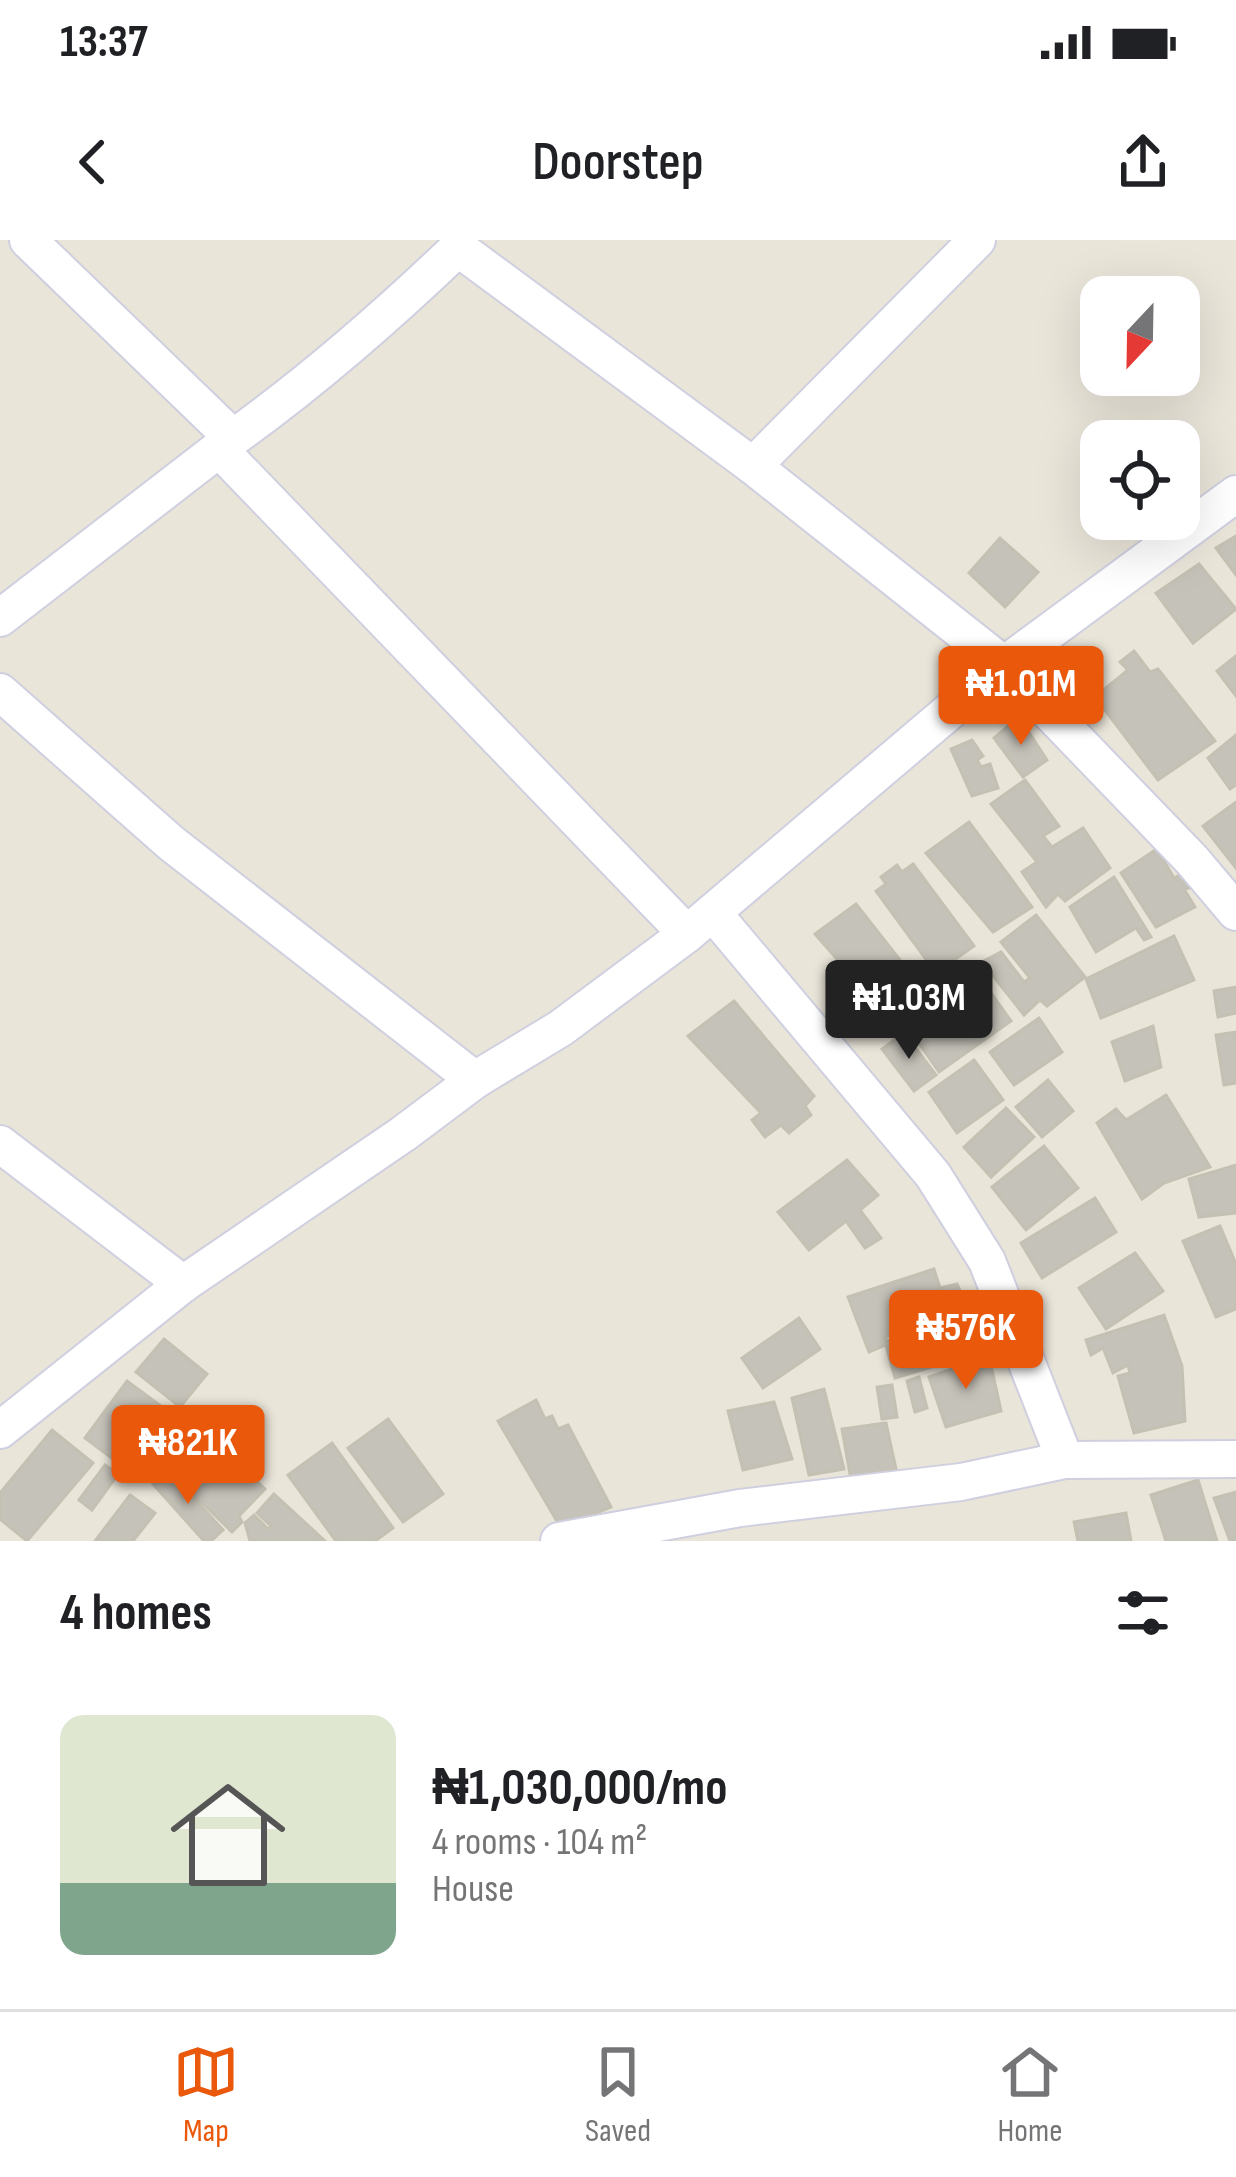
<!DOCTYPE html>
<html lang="en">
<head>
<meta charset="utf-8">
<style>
	body { margin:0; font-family:"Sofia Sans Condensed",sans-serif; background:#f6f6f6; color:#202124; height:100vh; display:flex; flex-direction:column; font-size:45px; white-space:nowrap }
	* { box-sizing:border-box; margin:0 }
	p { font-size:39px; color:#757577 }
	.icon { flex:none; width:66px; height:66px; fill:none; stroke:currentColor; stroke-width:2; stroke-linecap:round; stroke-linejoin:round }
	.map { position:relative; height:1301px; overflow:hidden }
	.details { display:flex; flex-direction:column; background:#fff; flex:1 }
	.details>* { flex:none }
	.needle { width:78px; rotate:202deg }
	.controls { position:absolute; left:1080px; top:36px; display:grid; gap:24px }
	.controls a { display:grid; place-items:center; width:120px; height:120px; border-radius:24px; background:#fff; box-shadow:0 12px 48px #0002; font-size:60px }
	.price { position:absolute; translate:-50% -102px; padding:0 27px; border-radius:12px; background:#ea580c; color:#fff; font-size:39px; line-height:78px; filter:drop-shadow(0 3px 6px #0008) }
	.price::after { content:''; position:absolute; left:50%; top:72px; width:36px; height:27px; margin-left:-18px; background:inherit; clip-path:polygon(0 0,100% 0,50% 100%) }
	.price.active { background:#222; color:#fff }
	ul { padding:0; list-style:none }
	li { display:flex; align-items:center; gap:36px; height:300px; padding:0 60px }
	li span { display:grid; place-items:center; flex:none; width:336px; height:240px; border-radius:24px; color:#555 }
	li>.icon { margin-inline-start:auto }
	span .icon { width:144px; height:144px; fill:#fffc; stroke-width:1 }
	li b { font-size:51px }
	h2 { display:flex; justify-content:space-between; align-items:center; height:144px; padding:0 60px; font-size:51px }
	.status { display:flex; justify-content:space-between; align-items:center; height:84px; padding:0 60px; background:#fff; direction:ltr }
	.status svg { height:33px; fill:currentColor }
	header { display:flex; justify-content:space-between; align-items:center; height:156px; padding:0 60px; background:#fff; font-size:54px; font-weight:600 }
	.menu { display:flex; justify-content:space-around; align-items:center; height:168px; border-top:3px solid #e0e0e0; background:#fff; font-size:33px; color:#757577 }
	.menu a { display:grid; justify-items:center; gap:6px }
	.menu .active { color:#ea580c }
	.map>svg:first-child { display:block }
	.building { fill:#c5c2b9; stroke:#c4c1b3; stroke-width:3 }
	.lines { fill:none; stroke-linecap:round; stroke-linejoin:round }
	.minor-casing { stroke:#cfcfe0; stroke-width:40 }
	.minor { stroke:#fff; stroke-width:36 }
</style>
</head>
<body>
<div class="status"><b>13:37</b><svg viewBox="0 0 49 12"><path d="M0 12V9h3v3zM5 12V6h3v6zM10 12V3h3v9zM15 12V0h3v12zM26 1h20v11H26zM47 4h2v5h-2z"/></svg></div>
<header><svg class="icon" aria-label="back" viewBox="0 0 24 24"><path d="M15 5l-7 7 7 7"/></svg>Doorstep<svg class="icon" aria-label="share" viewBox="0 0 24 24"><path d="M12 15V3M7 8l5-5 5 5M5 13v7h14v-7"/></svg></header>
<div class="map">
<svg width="1236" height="1301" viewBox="0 0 1236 1301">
	<rect width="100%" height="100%" fill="#eae5d9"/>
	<!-- building -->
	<g class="building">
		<path d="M1236,296v39l-20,-27z"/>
		<path d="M1000,298l38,34 -33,35 -36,-34z"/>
		<path d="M1199,324l37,45 -43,34 -37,-50z"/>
		<path d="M1134,411l16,21 8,-3 57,72 -57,39 -63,-83 33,-27 -8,-8z"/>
		<path d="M1236,416v40l-19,-25z"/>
		<path d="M1019,477l28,43 -24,17 -29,-39z"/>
		<path d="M1236,495v50l-6,4 -22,-31z"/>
		<path d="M972,500l11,16 -6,4 4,7 9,-3 8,24 -26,8 -21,-47z"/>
		<path d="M1025,540l34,46 -16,10 9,11 31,-19 27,40 -45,33 -7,-7 -12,13 -24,-35 15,-10 -46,-58z"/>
		<path d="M1236,562v66l-33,-42z"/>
		<path d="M969,582l63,85 -39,25 -67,-79z"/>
		<path d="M1157,609l17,29 11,-6 9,15 -10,2 11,18 -39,20 -35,-54z"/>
		<path d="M913,624l61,82 -38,27 -60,-82 10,-7 -5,-7 16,-12 5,7z"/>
		<path d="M1114,637l37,60 -7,3 -8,-12 -40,24 -26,-45z"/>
		<path d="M856,664l51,65 -49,34 -16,-22 9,-6 -36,-41z"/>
		<path d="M1036,675l49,62 -38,29 -7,-6 -16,15 -42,-53 19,-10 23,30 6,-4 -29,-36z"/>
		<path d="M1174,696l20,44 -93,38 -15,-39z"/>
		<path d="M979,736l32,45 -72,51 -32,-46z"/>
		<path d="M1236,747v26l-18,4 -4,-26z"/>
		<path d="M734,761l80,95 -9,10 6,9 -22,18 -8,-8 -16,12 -13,-17 9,-7 -73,-77z"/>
		<path d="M1039,778l23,34 -48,33 -24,-33z"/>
		<path d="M1153,786l8,41 -36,14 -13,-39z"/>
		<path d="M1236,792v51l-12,2 -8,-50z"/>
		<path d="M904,793l32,42 -22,16 -32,-42z"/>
		<path d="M974,820l29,40 -46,33 -28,-41z"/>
		<path d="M1048,840l25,31 -31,26 -26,-30z"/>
		<path d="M1166,855l44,72 -46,16 -22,16 -45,-76 19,-14 10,11z"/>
		<path d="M1006,868l28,29 -43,40 -27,-30z"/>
		<path d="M1044,906l34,42 -52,42 -34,-43z"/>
		<path d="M847,920l31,35 -18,15 21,28 -16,10 -19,-27 -37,29 -31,-38z"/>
		<path d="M1236,925v48l-37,4 -10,-38z"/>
		<path d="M1095,958l21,34 -74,46 -21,-35z"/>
		<path d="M1220,986l16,38v45l-20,8 -33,-76z"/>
		<path d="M1135,1013l28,38 -57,38 -27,-41z"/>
		<path d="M934,1029l6,19 17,-4 13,28 -37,17 -1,-7 -47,15 3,7 -19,8 -21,-55z"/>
		<path d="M972,1072l12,39 -89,27 -10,-36z"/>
		<path d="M1164,1075l18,51 3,55 -51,12 -16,-57 12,-3 -2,-8 -15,8 -10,-25 -12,7 -5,-15z"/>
		<path d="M799,1078l21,31 -57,39 -21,-30z"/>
		<path d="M164,1099l43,35 -27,33 -44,-35z"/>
		<path d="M989,1116l12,55 -55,16 -17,-50z"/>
		<path d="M919,1137l8,31 -12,4 -8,-31z"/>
		<path d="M127,1141l54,40 -43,57 -53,-40z"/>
		<path d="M892,1145l5,32 -15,2 -5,-32z"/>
		<path d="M824,1149l20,80 -35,6 -17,-77z"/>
		<path d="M536,1160l9,19 7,-3 6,13 10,-4 43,82 -50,21 -63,-107z"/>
		<path d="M774,1162l18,57 -49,11 -15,-59z"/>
		<path d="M388,1179l55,75 -40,28 -55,-74z"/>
		<path d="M886,1183l10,46 -45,11 -9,-51z"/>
		<path d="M52,1190l41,33 -66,78 -27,-22v-26z"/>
		<path d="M204,1191l61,58 -26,27 3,6 -10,10 -65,-63z"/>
		<path d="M332,1203l61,85 -18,13h-39l-48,-66z"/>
		<path d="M105,1225l13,9 -26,36 -13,-10z"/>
		<path d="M167,1229l56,61 -12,11h-7l-51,-57z"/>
		<path d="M1198,1240l19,61h-51l-15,-46z"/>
		<path d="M1236,1252v49h-6l-16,-43z"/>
		<path d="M274,1254l51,47h-75l-5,-18 9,-8 14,14 3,-3 -14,-13z"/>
		<path d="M130,1255l25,18 -22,28h-38z"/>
		<path d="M1126,1273l5,28h-53l-4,-19z"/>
	</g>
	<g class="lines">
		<!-- minor casing -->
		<g class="minor-casing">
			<g id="minor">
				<path d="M233,198c81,-58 153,-121 225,-190l295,218 251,199 188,195 44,52"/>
				<path d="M220,210l467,484"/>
				<path d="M753,226l224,-226"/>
				<path d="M0,378l233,-180 -205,-198"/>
				<path d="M0,452l171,151 304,237"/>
				<path d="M713,673l220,262 54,86 78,199"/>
				<path d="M0,904l183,140"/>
				<path d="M0,1190l183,-146 220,-150 72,-54 86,-52 126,-94 317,-269 232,-171"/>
				<path d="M559,1301l181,-33 221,-26 104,-22 171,-1"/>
			</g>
		</g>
		<!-- minor -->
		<use href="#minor" class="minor"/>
	</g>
</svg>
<div class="controls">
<a><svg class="needle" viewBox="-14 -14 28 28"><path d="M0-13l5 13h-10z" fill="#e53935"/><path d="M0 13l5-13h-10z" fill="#757577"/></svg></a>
<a><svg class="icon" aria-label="locate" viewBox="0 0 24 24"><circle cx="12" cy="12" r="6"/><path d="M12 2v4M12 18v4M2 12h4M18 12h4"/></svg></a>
</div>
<b class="price" style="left:1021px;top:508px">₦1.01M</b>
<b class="price active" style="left:909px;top:822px">₦1.03M</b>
<b class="price" style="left:966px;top:1152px">₦576K</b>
<b class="price" style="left:188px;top:1267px">₦821K</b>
</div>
<section class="details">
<h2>4 homes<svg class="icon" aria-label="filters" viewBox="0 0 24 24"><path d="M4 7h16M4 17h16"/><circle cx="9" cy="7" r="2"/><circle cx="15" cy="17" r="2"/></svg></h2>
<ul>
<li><span style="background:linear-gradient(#dfe7d0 70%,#7fa58c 0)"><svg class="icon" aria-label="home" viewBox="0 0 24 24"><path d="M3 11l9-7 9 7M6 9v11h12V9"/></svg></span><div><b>₦1,030,000/mo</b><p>4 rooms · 104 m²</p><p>House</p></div></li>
</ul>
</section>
<nav class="menu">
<a class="active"><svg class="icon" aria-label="map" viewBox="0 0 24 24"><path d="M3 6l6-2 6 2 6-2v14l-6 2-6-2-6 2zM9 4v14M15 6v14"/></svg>Map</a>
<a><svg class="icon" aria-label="saved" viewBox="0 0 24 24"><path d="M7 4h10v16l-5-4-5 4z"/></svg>Saved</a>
<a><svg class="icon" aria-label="home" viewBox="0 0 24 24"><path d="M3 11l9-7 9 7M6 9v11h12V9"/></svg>Home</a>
</nav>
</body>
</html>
